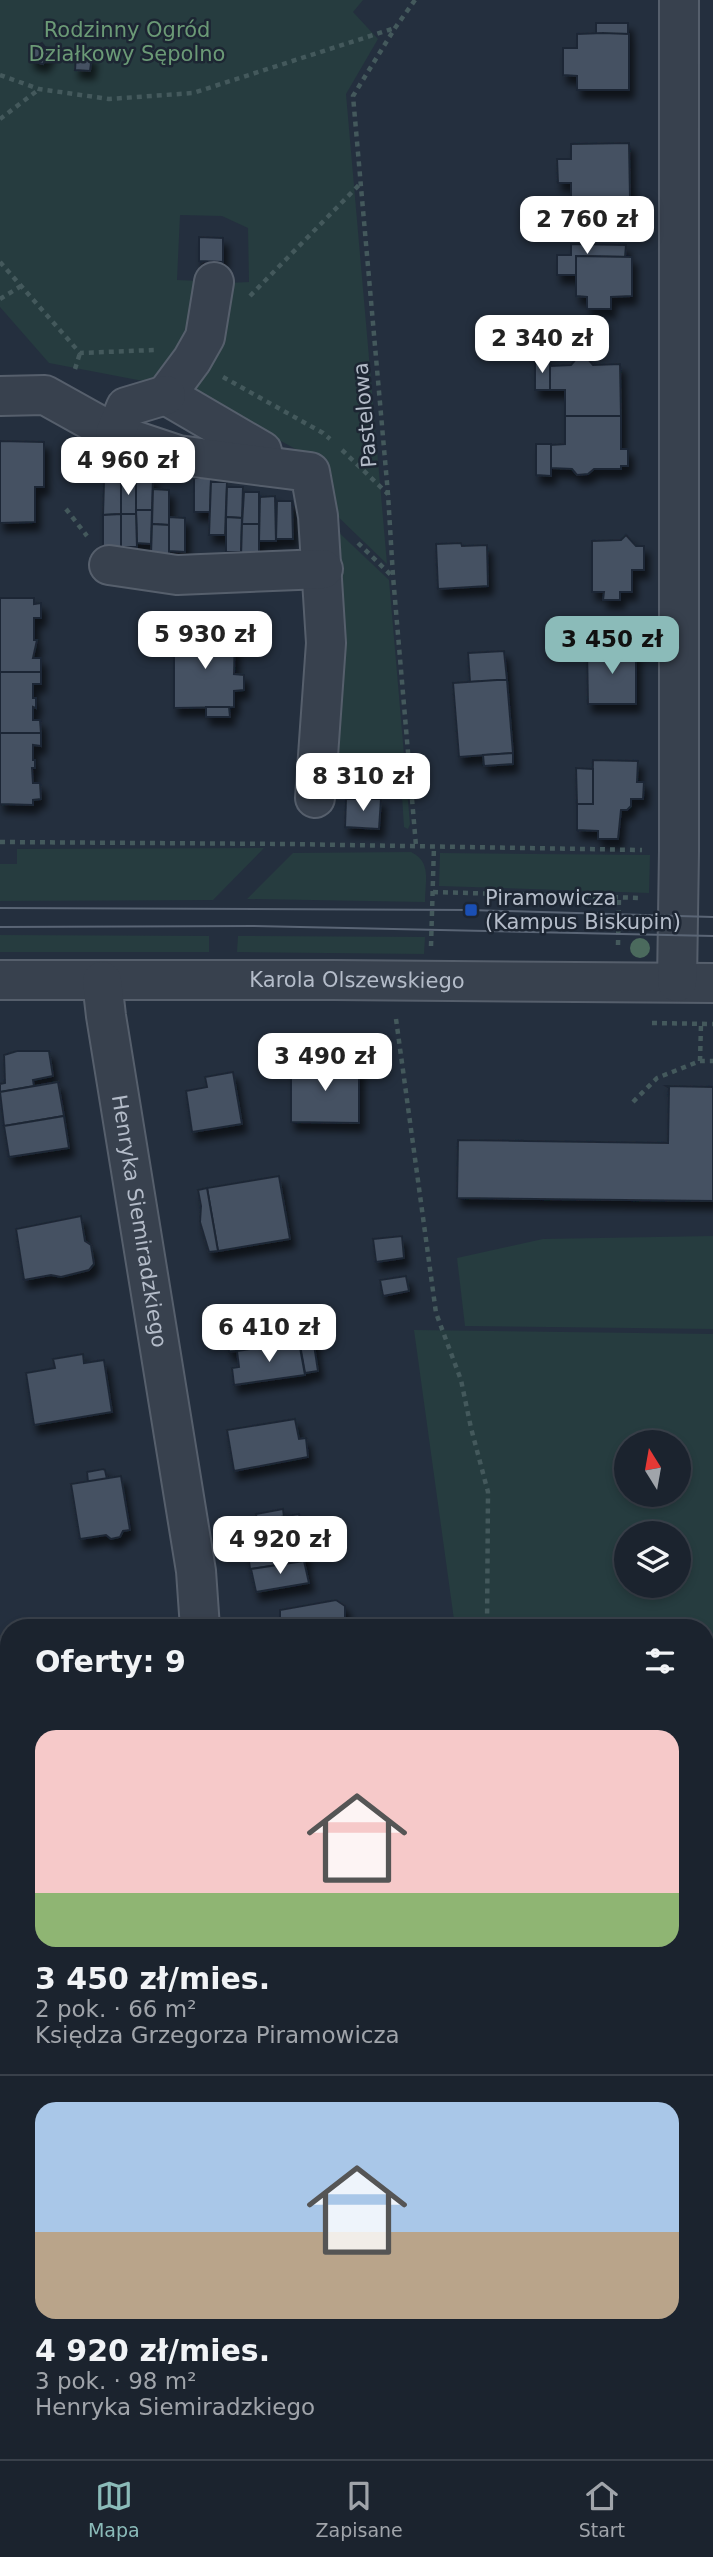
<!DOCTYPE html>
<html lang="pl">
<head>
<meta charset="utf-8">
<style>
	body { margin:0; font-family:"DejaVu Sans",sans-serif; background:#242b36; color:#f1f3f6; height:100vh; display:flex; flex-direction:column; font-size:26px; white-space:nowrap }
	* { box-sizing:border-box; margin:0 }
	p { font-size:23px; color:#a0a4aa }
	.icon { flex:none; width:38px; height:38px; fill:none; stroke:currentColor; stroke-width:2; stroke-linecap:round; stroke-linejoin:round }
	.map { position:relative; flex:1; overflow:hidden }
	.panel { position:absolute; left:0px; top:1619px; width:714px; height:842px; display:flex; flex-direction:column; background:#1b232e; border-radius:28px 28px 0 0; box-shadow:0 4px 10px #0003,0 0 0 2px #39404a }
	.panel>* { flex:none }
	.needle { width:46px; rotate:349deg }
	.buttons { position:absolute; left:614px; top:1430px; display:grid; gap:14px }
	.buttons a { display:grid; place-items:center; width:77px; height:77px; border-radius:50%; background:#1b232e; box-shadow:0 4px 10px #0003,0 0 0 2px #39404a; font-size:35px }
	.price { position:absolute; translate:-50% -60px; padding:0 16px; border-radius:14px; background:#fff; color:#222; font-size:23px; line-height:46px; filter:drop-shadow(0 2px 4px #0008) }
	.price::after { content:''; position:absolute; left:50%; top:42px; width:21px; height:16px; margin-left:-10px; background:inherit; clip-path:polygon(0 0,100% 0,50% 100%) }
	.price.on { background:#8bbbb9; color:#111 }
	ul { padding:0; list-style:none }
	li { display:grid; align-content:center; gap:14px; height:371px; padding:0 35px }
	li+li { border-top:2px solid #39404a }
	li span { display:grid; place-items:center; height:217px; border-radius:21px; color:#555 }
	li>.icon { margin-inline-start:auto }
	span .icon { width:126px; height:126px; fill:#fffc; stroke-width:1 }
	li b { font-size:30px }
	h2 { display:flex; justify-content:space-between; align-items:center; height:84px; padding:0 35px; font-size:30px }
	.tabs { display:flex; justify-content:space-around; align-items:center; height:98px; border-top:2px solid #39404a; background:#1b232e; font-size:19px; color:#a0a4aa }
	.tabs a { display:grid; justify-items:center; gap:4px }
	.tabs .on { color:#8bbbb9 }
	.map>svg:first-child { display:block }
	.green { fill:#263c3f; fill-rule:evenodd }
	.building { fill:#455162; stroke:#1f2835; stroke-width:2; filter:url(#shadow) }
	.lines { fill:none; stroke-linecap:round; stroke-linejoin:round }
	.minor-casing { stroke:#565f6c; stroke-width:42 }
	.path { stroke:#44595c; stroke-width:4.5; stroke-dasharray:5 5; stroke-linecap:butt }
	.minor { stroke:#38414e; stroke-width:38 }
	.tram { stroke:#5a6575; stroke-width:2 }
	.tree { fill:#4b6a5d }
	.transit-dot { fill:#1a4fb4; stroke:#1d2633; stroke-width:2.5 }
	.labels { text-anchor:middle; stroke-width:5; stroke-linejoin:round; paint-order:stroke }
	.park-label { font-size:21px; fill:#6b9a76; stroke:#1d2633 }
	.street-label { font-size:21px; fill:#b4bcc9; stroke:#1d2633 }
	.poi-label { font-size:21px; fill:#b4bcc9; stroke:#1d2633; text-anchor:start }
</style>
</head>
<body>
<div class="map">
<svg width="713" height="2459" viewBox="0 0 713 2459">
	<defs>
		<filter id="shadow"><feDropShadow dx="4.5" dy="8" stdDeviation="3.5" flood-color="#0009"/></filter>
	</defs>
	<rect width="100%" height="100%" fill="#242f3e"/>
	<!-- green -->
	<g class="green">
		<path d="M0,0h363l-10,12 25,27 -32,55 41,470 -56,-54 -15,-50 -120,-65 -3,-15 35,-97 21,-1 -1,-54 -26,-12 -42,-1 -3,65 22,1 -3,38 -32,56 -21,6 -94,-18 -49,-56z"/>
		<path d="M332,526l57,54 21,244 -2,5 -4,-2 -2,-31 -48,-1 -1,-10 -19,-2z"/>
		<path d="M264,848l-51,52 -213,1v-37h17v-15z"/>
		<path d="M411,852c21,10 14,29 14,50l-178,-3 46,-46z"/>
		<path d="M440,853l210,2 -1,38 -210,-7z"/>
		<path d="M0,935l209,1v16h-209z"/>
		<path d="M238,936l187,1 -1,17 -187,-2z"/>
		<path d="M713,1236v93l-248,-3 -8,-68 86,-19z"/>
		<path d="M414,1330l299,4v318l-8,-1v-23l-250,-1zM626,1442h53v52h-53zM626,1533h53v53h-53z"/>
	</g>
	<!-- building -->
	<g class="building">
		<rect x="596" y="23" width="32" height="11"/>
		<path d="M603,33l26,1v56h-52v-14l-14,-1v-27h14v-14z"/>
		<path d="M42,43l8,10 -7,11 -12,-3 -1,-13z"/>
		<path d="M76,54l16,2 -2,15 -15,-1z"/>
		<path d="M629,143l1,55h-59v-15h-13l-1,-24h14v-15z"/>
		<path d="M199,237l24,1v24l-24,-1z"/>
		<path d="M571,244l55,1 -1,12 -49,-1v19h-19v-20h14z"/>
		<path d="M576,256l56,1v39l-21,1v12h-24v-12l-11,-1z"/>
		<path d="M535,359l15,1v30h-15z"/>
		<path d="M576,359h12l5,6 27,-1 1,52h-56v-26h-15v-24l21,-1z"/>
		<path d="M565,416h56v33h7v17h-7v3h-27l-6,5 -11,1 -5,-6 -21,-1 -1,-23 15,-1z"/>
		<path d="M0,441l44,1v45h-9v35l-35,1z"/>
		<path d="M536,444h15v32l-15,-1z"/>
		<path d="M136,477h17l-1,33h-16z"/>
		<path d="M194,478h17l-1,34h-16z"/>
		<rect x="121" y="481" width="15" height="33"/>
		<path d="M121,481v33l-18,1 1,-33z"/>
		<path d="M211,482h16l-2,53h-16z"/>
		<path d="M227,487h16l-1,31 -16,-1z"/>
		<path d="M153,489l16,1v35l-17,-1z"/>
		<path d="M244,492h15v32h-17z"/>
		<path d="M275,496l1,45h-17l1,-44z"/>
		<path d="M277,501h15l1,38h-17z"/>
		<path d="M136,510h16l-1,34 -14,-1z"/>
		<path d="M121,514v33h-18v-32z"/>
		<path d="M121,514h15l1,33h-16z"/>
		<path d="M169,517l16,1v34l-16,-1z"/>
		<path d="M226,517l16,1 -1,34h-15z"/>
		<path d="M152,524l17,1v31l-18,-1z"/>
		<path d="M242,524h17v33h-18z"/>
		<path d="M626,535l10,11h8v24h-12v22h-12v8h-17l1,-8h-12v-51l29,-1z"/>
		<path d="M461,543l1,3 25,-1 1,41 -50,3 -2,-45z"/>
		<path d="M0,598h34v6l7,-1v15h-7v22h3l-4,18h8v14h-41z"/>
		<path d="M200,619v15h-26v-14z"/>
		<path d="M235,632l-1,42 10,1v15l-10,1v16l-60,1v-74z"/>
		<path d="M587,649h49v55h-48z"/>
		<path d="M504,651l3,29 -37,2 -2,-29z"/>
		<path d="M0,672h41v12h-8v14h3v10l-3,-1v13h7l1,13h-41z"/>
		<path d="M497,680h10l6,73 -54,4 -6,-74z"/>
		<path d="M206,707h23l1,10h-24z"/>
		<path d="M0,733h41v13l-8,-1v15h2v8h-3l1,15h7l1,16 -8,1v5l-33,-1z"/>
		<path d="M513,753v11l-29,2 -1,-11z"/>
		<path d="M593,760l45,1 -1,21h7l-1,17h-12v7l-4,4h-6l-3,29h-20v-8l-21,-1v-26h15z"/>
		<path d="M576,768l17,1v35h-16z"/>
		<path d="M346,799h35l-2,30 -34,-2z"/>
		<path d="M17,1051h32l4,25 -20,4 1,6 -34,6v-8l5,-1 -1,-28z"/>
		<path d="M291,1064l68,1v58l-68,-1z"/>
		<path d="M233,1072l9,52 -50,8 -6,-41 21,-4 -2,-10z"/>
		<path d="M58,1082l6,34 -60,10 -4,-34z"/>
		<path d="M666,1086l47,1v114l-256,-3 1,-58 210,3 1,-55z"/>
		<path d="M64,1116l5,32 -60,9 -5,-31z"/>
		<path d="M279,1176l11,63 -72,12 -11,-63z"/>
		<path d="M207,1188l11,63 -9,1 -9,-30 1,-16 -3,-16z"/>
		<path d="M81,1216l4,25 6,4 3,19 -5,6 -28,7 -10,-2 -27,5 -8,-51z"/>
		<path d="M402,1236l2,22 -28,4 -3,-23z"/>
		<path d="M406,1276l3,15 -26,5 -3,-16z"/>
		<path d="M308,1305l10,66 -13,2 -12,-67z"/>
		<path d="M293,1306l6,36 -70,10 -5,-35z"/>
		<path d="M299,1342l6,33 -71,10 -2,-17 7,-1 -2,-16z"/>
		<path d="M83,1354l1,9 20,-3 8,52 -78,13 -8,-52 29,-5 -2,-9z"/>
		<path d="M295,1419l4,20 7,-1 2,19 -74,14 -7,-41z"/>
		<path d="M103,1469l2,1 2,9 -19,3 -1,-10z"/>
		<path d="M121,1476l9,54 -7,1 -3,6 -9,2 -5,-4 -26,4 -9,-55z"/>
		<path d="M283,1509l1,8 -27,4 -1,-7z"/>
		<path d="M299,1514l7,47 -56,8 -6,-46z"/>
		<path d="M304,1561l5,22 -53,9 -5,-23z"/>
		<path d="M336,1600l9,6v22h-91l1,-10 25,1v-9z"/>
		<path d="M0,1700l9,37v16l-9,2z"/>
		<path d="M5,1926l4,12v57l-9,3v-71z"/>
		<path d="M0,2251l9,2v28l-8,41z"/>
		<path d="M7,2289h2v34l-8,-1z"/>
		<path d="M0,2368l9,2v18l-9,-2z"/>
		<path d="M0,2386l9,2v71h-9z"/>
	</g>
	<g class="lines">
		<!-- minor casing -->
		<g class="minor-casing">
			<g id="minor">
				<path d="M214,282l-9,55 -13,23 -26,35 96,56 3,15"/>
				<path d="M0,396l45,-1 70,39 63,21 132,17 8,44 8,127 -11,155"/>
				<path d="M115,434l11,-27 40,-12"/>
				<path d="M109,565l68,10 146,-6"/>
				<path id="s1" d="M0,980h334l379,3"/>
				<path id="s2" d="M102,981l4,35 90,555 4,57"/>
				<path d="M677,982l2,-131v-851"/>
				<path d="M0,1866l9,-3"/>
				<path d="M77,2459l1,-7"/>
			</g>
		</g>
		<!-- path -->
		<g class="path">
			<path d="M415,0l-20,28 -42,68 35,398 5,82 23,270"/>
			<path d="M0,75l39,14 70,10 84,-6 202,-65"/>
			<path d="M0,119l38,-29"/>
			<path d="M0,262l80,91 74,-3"/>
			<path d="M250,296l109,-111"/>
			<path d="M0,299l21,-13"/>
			<path d="M75,369l5,-16"/>
			<path d="M223,377l100,56 7,6"/>
			<path d="M342,450l46,44"/>
			<path d="M66,509l21,27"/>
			<path d="M358,543l34,33"/>
			<path d="M0,842l288,2 354,6"/>
			<path d="M433,892l209,6"/>
			<path d="M618,945l1,-48"/>
			<path d="M431,946l3,-100"/>
			<path d="M396,1019l40,294 25,67 10,48 17,64 -1,136"/>
			<path d="M652,1023l61,1"/>
			<path d="M700,1061l1,-37"/>
			<path d="M633,1102l24,-24 43,-17h13"/>
			<path d="M705,2014h8"/>
			<path d="M384,2459l2,-7"/>
			<path d="M617,2459l3,-7"/>
		</g>
		<!-- minor -->
		<use href="#minor" class="minor"/>
		<!-- tram -->
		<g class="tram">
			<path d="M0,908l471,2 242,7"/>
			<path d="M0,927l254,-1 459,10"/>
		</g>
	</g>
	<!-- trees -->
	<circle class="tree" cx="640" cy="948" r="10"/>
	<!-- markers -->
	<rect class="transit-dot" x="464" y="903" width="14" height="14" rx="3.5"/>
	<g class="labels">
		<!-- park labels -->
		<g class="park-label">
			<text x="127" y="37">Rodzinny Ogród<tspan x="127" dy="24">Działkowy Sępolno</tspan></text>
		</g>
		<!-- street labels -->
		<g class="street-label">
			<text transform="translate(365 415) rotate(-95)" y="7">Pastelowa</text>
			<text dy="7" stroke="none"><textPath href="#s1" startOffset="357">Karola Olszewskiego</textPath></text>
			<text dy="7" stroke="none"><textPath href="#s2" startOffset="243">Henryka Siemiradzkiego</textPath></text>
		</g>
		<!-- poi labels -->
		<g class="poi-label">
			<text x="485" y="905">Piramowicza<tspan x="485" dy="24">(Kampus Biskupin)</tspan></text>
		</g>
	</g>
</svg>
<div class="buttons">
<a><svg class="needle" viewBox="-14 -14 28 28"><path d="M0-13l5 13h-10z" fill="#e53935"/><path d="M0 13l5-13h-10z" fill="#a0a4aa"/></svg></a>
<a><svg class="icon" aria-label="layers" viewBox="0 0 24 24"><path d="M12 4l9 5-9 5-9-5zM3 14l9 5 9-5"/></svg></a>
</div>
<b class="price" style="left:587px;top:256px">2 760 zł</b>
<b class="price" style="left:542px;top:375px">2 340 zł</b>
<b class="price" style="left:128px;top:497px">4 960 zł</b>
<b class="price" style="left:205px;top:671px">5 930 zł</b>
<b class="price on" style="left:612px;top:676px">3 450 zł</b>
<b class="price" style="left:363px;top:813px">8 310 zł</b>
<b class="price" style="left:325px;top:1093px">3 490 zł</b>
<b class="price" style="left:269px;top:1364px">6 410 zł</b>
<b class="price" style="left:280px;top:1576px">4 920 zł</b>
<section class="panel">
<h2>Oferty: 9<svg class="icon" aria-label="filters" viewBox="0 0 24 24"><path d="M4 7h16M4 17h16"/><circle cx="9" cy="7" r="2"/><circle cx="15" cy="17" r="2"/></svg></h2>
<ul>
<li><span style="background:linear-gradient(#f6c9c9 75%,#8fb573 0)"><svg class="icon" aria-label="home" viewBox="0 0 24 24"><path d="M3 11l9-7 9 7M6 9v11h12V9"/></svg></span><div><b>3 450 zł/mies.</b><p>2 pok. · 66 m²</p><p>Księdza Grzegorza Piramowicza</p></div></li>
<li><span style="background:linear-gradient(#a9c7e8 60%,#b9a48a 0)"><svg class="icon" aria-label="home" viewBox="0 0 24 24"><path d="M3 11l9-7 9 7M6 9v11h12V9"/></svg></span><div><b>4 920 zł/mies.</b><p>3 pok. · 98 m²</p><p>Henryka Siemiradzkiego</p></div></li>
</ul>
</section>
</div>
<nav class="tabs">
<a class="on"><svg class="icon" aria-label="map" viewBox="0 0 24 24"><path d="M3 6l6-2 6 2 6-2v14l-6 2-6-2-6 2zM9 4v14M15 6v14"/></svg>Mapa</a>
<a><svg class="icon" aria-label="saved" viewBox="0 0 24 24"><path d="M7 4h10v16l-5-4-5 4z"/></svg>Zapisane</a>
<a><svg class="icon" aria-label="home" viewBox="0 0 24 24"><path d="M3 11l9-7 9 7M6 9v11h12V9"/></svg>Start</a>
</nav>
</body>
</html>
